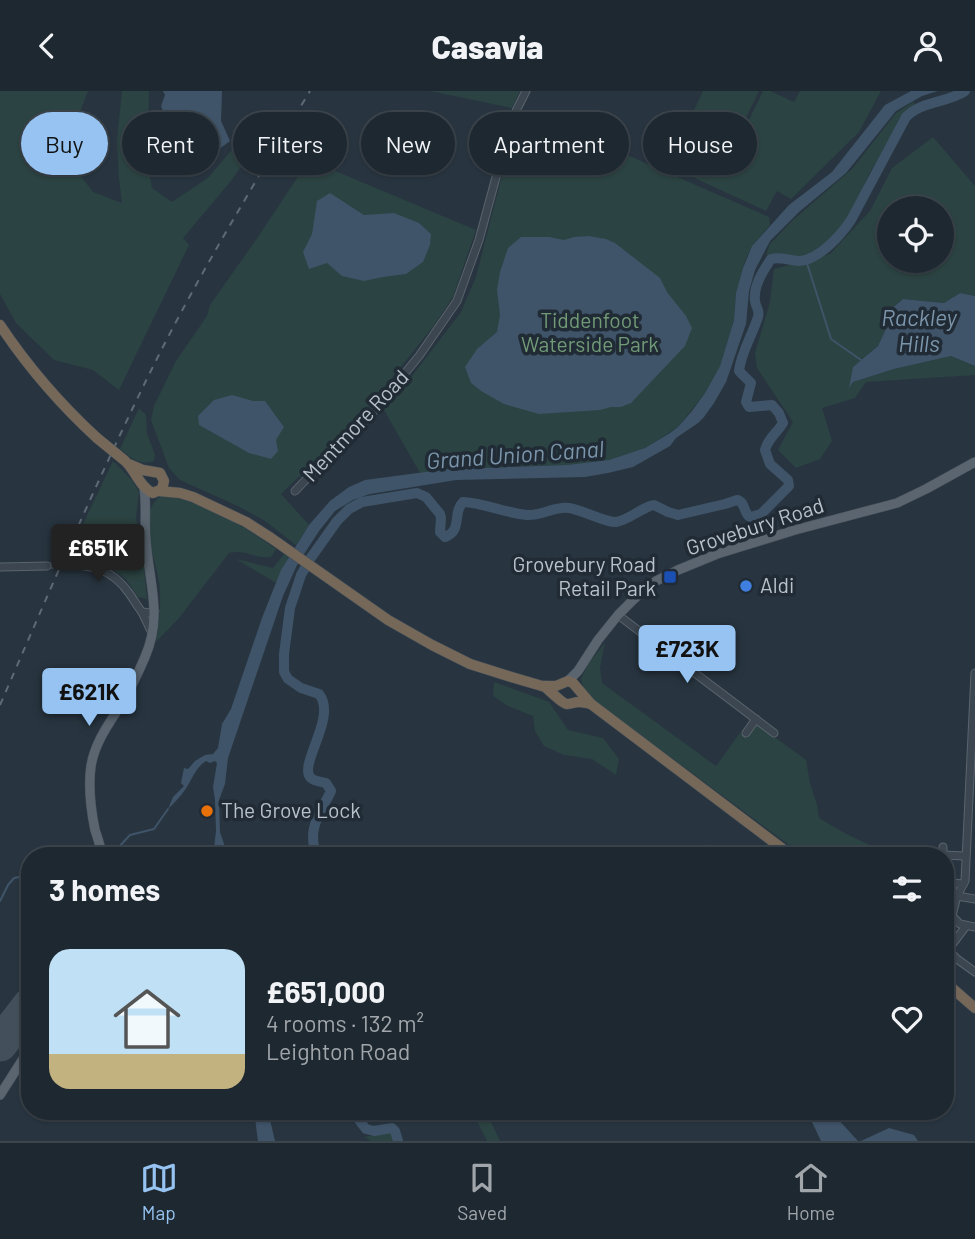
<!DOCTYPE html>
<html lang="en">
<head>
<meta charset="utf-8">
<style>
	body { margin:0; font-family:Barlow,sans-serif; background:#2b343c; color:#f1f3f6; height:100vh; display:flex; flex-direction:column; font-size:26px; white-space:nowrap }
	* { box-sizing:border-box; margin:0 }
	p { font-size:23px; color:#a1a6ab }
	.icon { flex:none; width:38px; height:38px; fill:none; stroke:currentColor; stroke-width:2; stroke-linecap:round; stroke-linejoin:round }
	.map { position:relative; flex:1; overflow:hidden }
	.side { position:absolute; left:21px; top:756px; width:933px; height:273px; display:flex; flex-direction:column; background:#1e2830; border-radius:28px; box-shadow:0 2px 5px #0004,0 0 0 2px #3c444c }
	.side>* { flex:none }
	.top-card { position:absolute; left:21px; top:21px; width:934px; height:63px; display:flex; gap:14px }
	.fabs { position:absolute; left:877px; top:105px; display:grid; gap:14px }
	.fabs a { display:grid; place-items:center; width:77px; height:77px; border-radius:50%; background:#1e2830; box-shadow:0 2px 5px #0004,0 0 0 2px #3c444c; font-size:35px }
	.price { position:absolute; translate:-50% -60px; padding:0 16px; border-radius:7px; background:#96c3f2; color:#111; font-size:23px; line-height:46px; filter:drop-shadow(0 2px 4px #0008) }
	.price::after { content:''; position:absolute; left:50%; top:42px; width:21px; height:16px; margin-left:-10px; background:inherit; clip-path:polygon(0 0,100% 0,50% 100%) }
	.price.active { background:#222; color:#fff }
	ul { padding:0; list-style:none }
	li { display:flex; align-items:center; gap:21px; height:175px; padding:0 28px }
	li span { display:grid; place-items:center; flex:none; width:196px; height:140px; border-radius:21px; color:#555 }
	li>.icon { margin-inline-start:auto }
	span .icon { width:84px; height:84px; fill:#fffc; stroke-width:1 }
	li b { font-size:30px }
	h2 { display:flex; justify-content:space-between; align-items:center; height:84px; padding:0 28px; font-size:30px }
	.chip { padding:0 24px; border-radius:32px; background:#1e2830; box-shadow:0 2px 5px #0004,0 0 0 2px #3c444c; font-size:24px; line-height:63px }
	.chip.active { background:#96c3f2; color:#111 }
	header { display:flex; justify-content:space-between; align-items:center; height:91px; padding:0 28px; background:#1e2830; font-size:32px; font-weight:800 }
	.dock { display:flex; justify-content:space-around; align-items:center; height:98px; border-top:2px solid #3c444c; background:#1e2830; font-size:19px; color:#a1a6ab }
	.dock a { display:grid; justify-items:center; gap:4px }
	.dock .active { color:#96c3f2 }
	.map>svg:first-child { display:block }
	.green { fill:#2b4342; fill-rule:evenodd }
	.water { fill:#3f5468 }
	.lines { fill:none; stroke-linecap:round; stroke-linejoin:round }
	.stream { stroke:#3f5468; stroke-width:2 }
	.river { stroke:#3f5468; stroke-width:10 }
	.runway { stroke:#43505c; stroke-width:35 }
	.minor-tunnel { stroke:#3e4a55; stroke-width:7; stroke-dasharray:7 3.5; stroke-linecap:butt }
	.minor-casing { stroke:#5a646d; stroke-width:9 }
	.major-casing { stroke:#49525c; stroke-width:10 }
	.highway-casing { stroke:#47515a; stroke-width:11 }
	.minor { stroke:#3c4650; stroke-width:7 }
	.major { stroke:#5a6570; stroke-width:9 }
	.highway { stroke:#766859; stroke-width:10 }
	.rail { stroke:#5e6b77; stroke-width:2; stroke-dasharray:7 7; stroke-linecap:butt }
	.highway-bridge-casing { stroke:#47515a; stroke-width:11; stroke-linecap:butt }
	.highway-bridge { stroke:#766859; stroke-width:10 }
	.transit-dot { fill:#1a4fb4; stroke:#212b35; stroke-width:2.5 }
	.shop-dot { fill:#3f7fe0; stroke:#212b35; stroke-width:2.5 }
	.food-dot { fill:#e8710a; stroke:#212b35; stroke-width:2.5 }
	.labels { text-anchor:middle; stroke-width:7; stroke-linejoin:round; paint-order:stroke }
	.park-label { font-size:21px; fill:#719a77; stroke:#212b35 }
	.street-label { font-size:21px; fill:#b9c1ca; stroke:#212b35 }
	.poi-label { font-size:21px; fill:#b9c1ca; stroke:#212b35; text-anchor:start }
	.water-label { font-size:23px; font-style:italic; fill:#7b95ab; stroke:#212b35 }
</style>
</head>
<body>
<header><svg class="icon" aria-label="back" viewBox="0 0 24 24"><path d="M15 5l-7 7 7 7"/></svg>Casavia<svg class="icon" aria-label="person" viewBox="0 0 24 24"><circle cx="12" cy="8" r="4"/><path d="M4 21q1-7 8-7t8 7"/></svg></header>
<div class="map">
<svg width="975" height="1050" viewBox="0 0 975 1050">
	<rect width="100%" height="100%" fill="#283540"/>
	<!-- green -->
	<g class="green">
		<path d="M0,0h88l-11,29 -4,46 20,26 29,11 -3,-25 -2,-38 5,-49h27l-2,71 5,26 20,14 36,-24 28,-33 -3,-15 10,-1 15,14 -28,39 -47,56 6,7 -70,145 -26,-20 -39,-10 -38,-37 -16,-29z"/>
		<path d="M430,0h90l-8,17z"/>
		<path d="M703,0h56l-33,68 -45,-21z"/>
		<path d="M763,0h7l24,11 6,-11h81l-22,41 -68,67 -14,-8 -11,20 -80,-37 13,-24 48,23 -18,-12z"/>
		<path d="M913,11l4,3 -15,12 -33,57 -17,37 -10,17 -25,22 -12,6 -13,2 -26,-3 4,-11 22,-23 61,-53 43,-55z"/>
		<path d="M547,29l222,97 1,8 -18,21 -7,15 -9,32 -2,27 -14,46 -15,27 -27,34 -33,21 -36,12 -42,5 -98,3 -49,5 -36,-63 12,-13 65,-85 15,-35 30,-117 17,-2 8,3z"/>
		<path d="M933,46l42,49v110l-15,-3 -16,10 -41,-4 -14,12 -4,20 -7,15 -25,21 -3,19 3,-4 41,-13 57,-13 24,10v9l-109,7 -11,16 -33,10 10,33 -12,18 -24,9 -18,-18 15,-28 -36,-54 -2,-15 15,-51 4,-33 56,-15 40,-43 22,-43zM889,117h53v53h-53z"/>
		<path d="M309,69l167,70 -23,67 -21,31 -64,80 -17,18 -70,68 28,31 -13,20 -31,-24 -25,-14 -60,-27 -11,-12 -18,-48 3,-14 22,-45 31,-45 3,-11 48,-68z"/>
		<path d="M139,317l7,7 1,18 8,22 -1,6c-14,5 -23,-3 -34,-12z"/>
		<path d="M113,370l19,19 7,12 -3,26 7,37 4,44 -9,-2 -12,-18 -24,-17 -35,-4z"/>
		<path d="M162,404c43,7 80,30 114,54l-5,8c-14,2 -27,-8 -42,-4l-50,65 -23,24c3,-20 6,-40 3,-60 -4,-26 -24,-69 3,-87z"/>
		<path d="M284,463l5,2 -13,27 -40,-24 37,9z"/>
		<path d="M605,552l-5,24 2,16 114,83 24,-33 8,5 9,-14 49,36 4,23 7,22 2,13c25,16 51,28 79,38h-94l-212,-157 -8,-9 -3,-11 7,-15z"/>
		<path d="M494,591l55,20 19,28 35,8 16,21 -3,16 -24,-16 -28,-4 -20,-9 -9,-15 -2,-15 -25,-10 -15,-10z"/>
		<path d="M709,753l17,8 16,4h-35l-7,-5z"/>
		<path d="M472,1020h14l14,30h-13z"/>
		<path d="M391,1040l3,10h-23l-6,-4z"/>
	</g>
	<!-- water -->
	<g class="water">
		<path d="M163,0h59l-1,30 9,20 -15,11 -17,19 -12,-7 -5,-15 -18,-6 5,-18 -7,-19 4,-11z"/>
		<path d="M911,0h27l-16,5 -26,15 -50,62 -47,39 -29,29 -15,29 -6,21 -3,33 -20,58 -12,21 -10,14 -6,6 -22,15 -6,8 -37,21 -25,6 -23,4 -129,3 -86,14 -17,6 -18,11 -16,20 -22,34 -14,31 -55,162 -3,26 -6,16 1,32 4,12 -1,12h-10l3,-25 -1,-31 -2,-13 4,-24 -2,-2 -5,2 -4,-2c-11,7 -14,19 -21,29 -5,7 -11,13 -17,19l5,-12 11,-11 -3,-3 3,-15 4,1 7,-8 10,-6 8,-1 5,-6 4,-24 9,-15 31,-91 19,-48 28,-45 21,-24 19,-14 16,-7 83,-11 119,-4 42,-5 36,-12 25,-15 8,-6 14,-16 13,-18 15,-27 14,-46 2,-27 7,-25 9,-22 37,-41 43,-33 53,-67z"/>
		<path d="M330,102l34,22 30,-2 25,10 12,11 -1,11 -7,17 -17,12 -23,3 -19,4 -22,-5 -15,-13 -18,6 -6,-17 9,-18 5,-33z"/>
		<path d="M589,145l17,3 9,4 45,35 7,14 19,24 6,12 -7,18 -54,57 -10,4h-10l-11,3 -61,4 -35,-10 -23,-13 -10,-8 -6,-16 12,-18 20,-17 3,-17 -3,-25 3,-18 8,-24 13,-11h28l15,3 10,-3z"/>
		<path d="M960,202l15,3v70l-24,-10 -57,13 -41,13 -4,6 4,-21 25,-21 7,-15 4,-20 14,-12 41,4z"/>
		<path d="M232,304l21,6h12l19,26 -8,13 2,11 -7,8 -22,-6 -50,-28 -1,-9 16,-16z"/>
		<path d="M254,1020h14l7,30h-17z"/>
		<path d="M820,1024l15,1 23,25h-37l-10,-21z"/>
		<path d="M889,1037l25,7 4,6h-57z"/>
	</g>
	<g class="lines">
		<!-- stream -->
		<g class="stream">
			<path d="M806,169l25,79 30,21"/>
			<path d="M106,764l11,-6 13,-14 24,-6 14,-20"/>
			<path d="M0,810l8,-16 6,-7 5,-1 11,2"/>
		</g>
		<!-- river -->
		<g class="river">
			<path d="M317,765c-11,-27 3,-42 14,-65l-5,-8c-4,-1 -12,-2 -15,-5 -14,-12 27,-61 8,-84l-18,-6 -13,-9 -4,-7v-18l6,-46 11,-33 9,-16 27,-38 12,-12 13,-7 55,-9 9,4 14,17 1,4 -1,14 5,5c18,-7 7,-24 18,-35 22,1 42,11 64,13 15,1 28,-9 42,-7 14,2 37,15 47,14 12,-2 23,-12 34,-16l4,-1 14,7 10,3 47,-11 12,-4c9,2 6,13 13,17l11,-3 28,-28 -1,-6 -18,-16 -5,-14c3,-12 12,-17 18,-27l-4,-10 -7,-8 -23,2 -3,-5 5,-19 -12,-12c2,-19 13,-35 19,-54 2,-7 -2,-9 -3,-16 -2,-15 8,-30 16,-42 10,-3 18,2 28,2 20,-1 42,-26 52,-41l55,-103c15,-16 41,-14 59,-26"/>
			<path d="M361,1020l-2,9 7,9 8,2 18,-3 3,3 3,10"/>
		</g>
		<!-- runway -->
		<path class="runway" d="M0,953l30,-39"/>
		<!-- minor-tunnel -->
		<path class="minor-tunnel" d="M47,475l17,-2"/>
		<!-- minor casing -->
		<g class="minor-casing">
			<g id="minor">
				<path d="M295,400l46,-48 27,-25 51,-62 38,-55 22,-61 20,-74 17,-55 10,-20"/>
				<path d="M64,473c30,2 47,4 65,29 5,7 8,13 13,19l9,1 4,-2"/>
				<path d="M0,476l47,-1"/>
				<path d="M142,521l10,21"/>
				<path d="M618,524l156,118"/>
				<path d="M975,582l-10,208 -8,15 -5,20 8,8 15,3"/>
				<path d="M746,642l10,-14"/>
				<path d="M943,756v8l22,1"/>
				<path d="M945,791l18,2"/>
				<path d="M957,805l18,3"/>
				<path d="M966,835l-15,20 -1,6 7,7 18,13"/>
			</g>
		</g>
		<!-- major casing -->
		<g class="major-casing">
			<g id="major">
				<path d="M568,590l10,-10 20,-31 20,-25 16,-16 22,-18 22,-11 39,-16 78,-24 102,-27 29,-14 49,-27"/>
				<path d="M102,765c-1,-9 -4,-17 -7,-26 -4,-20 -7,-44 -4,-64 4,-25 20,-45 33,-66 8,-14 15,-29 21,-43 18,-41 4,-75 1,-116 -2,-18 1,-35 -2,-53"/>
				<path d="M0,1004l30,-47"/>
			</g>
		</g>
		<!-- highway casing -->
		<g class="highway-casing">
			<g id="highway">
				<path d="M0,234c28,42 60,79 97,113"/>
				<path d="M124,369c11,9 16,28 29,33l9,-4 2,-8 -4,-8 -17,-3 -14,-6"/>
				<path d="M159,400l21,2 13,4 53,25 25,16 117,82 44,25 38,19 38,12 34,10h14l12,-5 5,2 18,21 201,152"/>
				<path d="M544,595c5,4 19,18 23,18 4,0 8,-2 12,-2 3,0 8,1 12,2"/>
				<path d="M945,891l30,26"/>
			</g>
		</g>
		<!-- minor -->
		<use href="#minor" class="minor"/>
		<!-- major -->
		<use href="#major" class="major"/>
		<!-- highway -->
		<use href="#highway" class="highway"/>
		<!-- rail -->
		<path class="rail" d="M0,614c46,-106 91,-211 141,-314 50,-104 110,-202 169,-300"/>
		<!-- highway-bridge casing -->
		<g class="highway-bridge-casing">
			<path id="highway-bridge" d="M97,347l27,22"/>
		</g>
		<!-- highway-bridge -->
		<use href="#highway-bridge" class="highway-bridge"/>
	</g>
	<!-- markers -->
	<rect class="transit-dot" x="663" y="479" width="14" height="14" rx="3.5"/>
	<circle class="shop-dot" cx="746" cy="495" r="7"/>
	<circle class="food-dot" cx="207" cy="720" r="7"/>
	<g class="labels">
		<!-- park labels -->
		<g class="park-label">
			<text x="590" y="237">Tiddenfoot<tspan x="590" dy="24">Waterside Park</tspan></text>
		</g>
		<!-- street labels -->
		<g class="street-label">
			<text transform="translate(356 335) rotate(-47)" y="7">Mentmore Road</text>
			<text transform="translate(755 436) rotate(-18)" y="7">Grovebury Road</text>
		</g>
		<!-- poi labels -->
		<g class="poi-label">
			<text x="656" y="481" text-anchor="end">Grovebury Road<tspan x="656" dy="24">Retail Park</tspan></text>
			<text x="760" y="502">Aldi</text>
			<text x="221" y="727">The Grove Lock</text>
		</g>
		<!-- water labels -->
		<g class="water-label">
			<text x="919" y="235">Rackley<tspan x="919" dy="26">Hills</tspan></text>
			<text transform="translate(515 364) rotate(-4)" y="8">Grand Union Canal</text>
		</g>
	</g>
</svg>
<div class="fabs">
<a><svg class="icon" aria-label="locate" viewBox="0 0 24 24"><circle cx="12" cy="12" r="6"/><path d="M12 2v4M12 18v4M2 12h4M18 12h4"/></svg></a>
</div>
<b class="price active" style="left:98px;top:493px">£651K</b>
<b class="price" style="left:687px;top:594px">£723K</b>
<b class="price" style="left:89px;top:637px">£621K</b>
<div class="top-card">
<a class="chip active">Buy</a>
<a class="chip">Rent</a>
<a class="chip">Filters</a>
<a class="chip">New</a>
<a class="chip">Apartment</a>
<a class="chip">House</a>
</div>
<section class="side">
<h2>3 homes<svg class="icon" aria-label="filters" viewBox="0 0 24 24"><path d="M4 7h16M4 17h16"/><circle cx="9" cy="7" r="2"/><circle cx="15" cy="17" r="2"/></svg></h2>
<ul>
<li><span style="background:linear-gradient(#bfe0f5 75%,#c2b280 0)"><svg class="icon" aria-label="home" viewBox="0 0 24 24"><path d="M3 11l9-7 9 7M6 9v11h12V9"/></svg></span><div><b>£651,000</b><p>4 rooms · 132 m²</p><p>Leighton Road</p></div><svg class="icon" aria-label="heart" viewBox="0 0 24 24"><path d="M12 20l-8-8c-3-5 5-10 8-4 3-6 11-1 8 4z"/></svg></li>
</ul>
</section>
</div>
<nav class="dock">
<a class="active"><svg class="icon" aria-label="map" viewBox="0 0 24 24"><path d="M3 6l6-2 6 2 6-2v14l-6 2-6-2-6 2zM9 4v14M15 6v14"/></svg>Map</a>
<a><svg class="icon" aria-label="saved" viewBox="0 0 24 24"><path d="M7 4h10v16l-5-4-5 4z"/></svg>Saved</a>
<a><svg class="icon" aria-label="home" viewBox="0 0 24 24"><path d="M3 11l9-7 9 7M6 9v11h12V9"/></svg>Home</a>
</nav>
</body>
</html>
